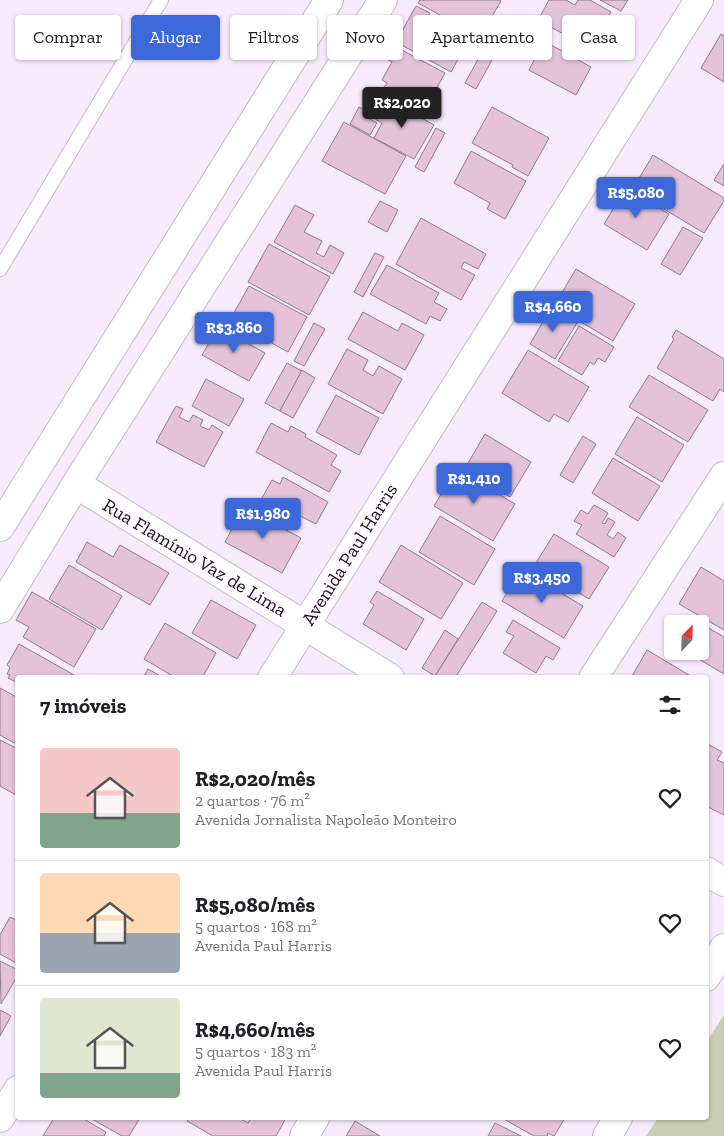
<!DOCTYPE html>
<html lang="pt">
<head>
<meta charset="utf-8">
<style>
	body { margin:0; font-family:"Zilla Slab",serif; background:#f6f6f6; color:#202124; height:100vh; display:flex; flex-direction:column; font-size:19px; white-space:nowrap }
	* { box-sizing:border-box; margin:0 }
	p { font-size:16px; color:#757577 }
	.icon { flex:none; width:28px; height:28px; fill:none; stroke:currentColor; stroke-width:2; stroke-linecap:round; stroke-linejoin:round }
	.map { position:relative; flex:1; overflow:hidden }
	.sheet { position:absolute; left:15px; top:675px; width:694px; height:445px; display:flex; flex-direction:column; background:#fff; border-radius:5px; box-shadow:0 1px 4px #0004 }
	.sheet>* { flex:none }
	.hud { position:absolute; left:15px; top:15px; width:695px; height:45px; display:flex; gap:10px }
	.needle { width:32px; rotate:23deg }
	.fabs { position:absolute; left:664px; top:615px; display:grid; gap:10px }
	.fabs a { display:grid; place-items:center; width:45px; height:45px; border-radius:5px; background:#fff; box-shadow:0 1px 4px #0004; font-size:25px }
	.price { position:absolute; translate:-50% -42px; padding:0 11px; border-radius:5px; background:#3d68d9; color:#fff; font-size:16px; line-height:32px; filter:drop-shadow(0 1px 2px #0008) }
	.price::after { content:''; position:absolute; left:50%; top:30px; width:15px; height:11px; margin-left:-8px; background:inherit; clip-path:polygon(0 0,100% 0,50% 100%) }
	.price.on { background:#222; color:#fff }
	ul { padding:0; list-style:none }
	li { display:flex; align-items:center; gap:15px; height:125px; padding:0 25px }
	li+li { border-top:1px solid #e0e0e0 }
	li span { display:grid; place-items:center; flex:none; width:140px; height:100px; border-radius:5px; color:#555 }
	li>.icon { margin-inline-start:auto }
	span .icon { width:60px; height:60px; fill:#fffc; stroke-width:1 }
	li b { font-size:21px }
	h2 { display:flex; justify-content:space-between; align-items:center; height:60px; padding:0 25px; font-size:21px }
	.pill { padding:0 18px; border-radius:5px; background:#fff; box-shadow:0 1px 4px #0004; font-size:18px; line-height:45px }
	.pill.on { background:#3d68d9; color:#fff }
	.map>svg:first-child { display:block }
	.green { fill:#c8cdb3 }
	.building { fill:#e4c3da; stroke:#8f7d8a }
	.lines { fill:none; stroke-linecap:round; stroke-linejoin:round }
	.service-casing { stroke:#c7b9cb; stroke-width:16 }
	.minor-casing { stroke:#c7b9cb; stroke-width:30 }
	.tertiary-casing { stroke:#c7b9cb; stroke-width:30 }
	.service { stroke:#fff; stroke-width:14 }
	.minor { stroke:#fff; stroke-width:28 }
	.tertiary { stroke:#fff; stroke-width:28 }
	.labels { text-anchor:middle; stroke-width:4; stroke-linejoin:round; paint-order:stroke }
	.street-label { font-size:19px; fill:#181319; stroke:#fefbff }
</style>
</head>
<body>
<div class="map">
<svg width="724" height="1136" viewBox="0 0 724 1136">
	<rect width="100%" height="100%" fill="#f7eafc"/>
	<!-- green -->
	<path class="green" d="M724,1015v121h-78l12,-18h48v-75z"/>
	<!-- building -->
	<g class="building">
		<path d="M420,0h79l2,1 -21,36 -62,-34z"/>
		<path d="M549,0h17l9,5 3,-5h12l21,12 -20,37 -53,-29z"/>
		<path d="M600,0h28l-7,11z"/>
		<path d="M416,6l14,7 -2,3 17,8 1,-2 25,14 -20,36 -55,-30z"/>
		<path d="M493,32l11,6 -28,51 -11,-6z"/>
		<path d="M721,34l3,2v46l-23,-14z"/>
		<path d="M544,41l47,26 -15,28 -47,-25z"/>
		<path d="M396,47l49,26 -21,38 -41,-22 4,-6 -5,-3 10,-18 -4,-2z"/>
		<path d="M386,98l48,27 -20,34 -40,-21 8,-15 -7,-4z"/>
		<path d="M359,107l13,7 -2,5 7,4 -7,12 -20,-11z"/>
		<path d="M492,107l57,31 -21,38 -16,-9 1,-2 -41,-22z"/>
		<path d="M344,122l62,34 -21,38 -63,-33z"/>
		<path d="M436,128l9,5 -21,39 -9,-5z"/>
		<path d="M471,151l55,30 -21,38 -18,-10 3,-6 -36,-20z"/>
		<path d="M653,155l71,43v3l-20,32 -72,-43z"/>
		<path d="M724,164v22l-10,-6z"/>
		<path d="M626,188l43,26 -22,36 -43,-26z"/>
		<path d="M380,201l18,9 -11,22 -19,-10z"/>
		<path d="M295,205l19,10 -10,17 18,9 -6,12 8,4 6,-12 14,8 -11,21 -59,-32z"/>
		<path d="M421,218l65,36 -8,15 -14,-7 -3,6 14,7 -14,25 -65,-36z"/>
		<path d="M683,227l20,11 -23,37 -19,-11z"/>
		<path d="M269,244l61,33 -21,38 -61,-33z"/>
		<path d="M375,253l9,4 -21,40 -9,-5z"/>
		<path d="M387,265l52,28 -5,9 13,7 -7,12 -10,-5 -4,8 -56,-30z"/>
		<path d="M576,269l59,35 -22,37 -59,-35z"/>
		<path d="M249,286l58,31 -19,35 -58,-32z"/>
		<path d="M551,308l26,15 -22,36 -25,-15z"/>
		<path d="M363,312l35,19 4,-8 22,12 -19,35 -57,-31z"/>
		<path d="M314,323l11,6 -21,37 -10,-5z"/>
		<path d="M579,326l35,21 -9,15 -7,-4 -4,7 -4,-3 -8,13 -24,-14z"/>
		<path d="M218,327l47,26 -16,28 -47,-26z"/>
		<path d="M676,330l48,29v33l-4,-3 -7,12 -56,-33 17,-29 -2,-2z"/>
		<path d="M347,349l21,11 -5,10 10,6 6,-10 23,13 -19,35 -55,-30z"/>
		<path d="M528,350l61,37 -21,35 -14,-8 -5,8 -47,-29z"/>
		<path d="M287,363l15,8 -22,40 -15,-8z"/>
		<path d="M302,370l13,8 -22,40 -13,-7z"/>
		<path d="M649,375l59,35 -20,32 -59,-35z"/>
		<path d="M206,379l38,20 -15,27 -37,-20z"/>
		<path d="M336,395l43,23 -20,37 -43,-23z"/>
		<path d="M176,406l7,3 -4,8 10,5 4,-7 10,5 -3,6 9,4 3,-5 11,7 -19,35 -48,-25z"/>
		<path d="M637,417l47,28 -22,37 -47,-28z"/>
		<path d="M271,423l17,9 3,-6 15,8 -1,3 32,18 -6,10 10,6 -12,21 -73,-40z"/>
		<path d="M485,434l46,28 -21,35 -46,-27z"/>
		<path d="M583,436l13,8 -23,39 -13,-8z"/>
		<path d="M613,458l47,28 -22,35 -46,-28z"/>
		<path d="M456,469l59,35 -22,37 -59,-35z"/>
		<path d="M283,477l45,25 -12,22 -16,-8 -5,9 -37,-20 14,-25 8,4z"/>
		<path d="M594,505l14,8 -6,10 3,1 3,-6 7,4 -8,13 6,4 5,-7 8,6 -12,19 -38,-23 6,-9 -8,-4 7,-11 7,4z"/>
		<path d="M244,507l57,31 -19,35 -57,-31z"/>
		<path d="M440,516l55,33 -21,36 -55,-33z"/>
		<path d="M554,534l55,33 -20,32 -55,-33z"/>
		<path d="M87,542l26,15 7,-12 49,28 -19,32 -74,-43z"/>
		<path d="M401,545l62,38 -22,36 -62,-37z"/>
		<path d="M69,565l53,31 -20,34 -53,-31z"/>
		<path d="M701,567l23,14v49l-45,-26z"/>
		<path d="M521,569l62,37 -19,32 -62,-37z"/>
		<path d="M377,591l47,28 -18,31 -43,-26 11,-19 -4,-3z"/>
		<path d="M32,592l64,37 -22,38 -51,-30 6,-10 -13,-7z"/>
		<path d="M211,600l45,25 -19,34 -45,-26z"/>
		<path d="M482,602l15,9 -42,67h-18l-2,-2z"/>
		<path d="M693,619l31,18v37l-39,-23h15v-27h-9z"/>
		<path d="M513,620l47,28 -7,12 -7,-4 -10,17 -33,-20 11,-17 -8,-4z"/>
		<path d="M165,623l51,30 -14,25h-26l-32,-19z"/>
		<path d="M445,630l13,9 -23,37 -13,-8z"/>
		<path d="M19,644l55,31 -1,3h-55v5l-10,-5 2,-3 -3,-1 3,-6 -3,-3z"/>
		<path d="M647,650l47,28h-63z"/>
		<path d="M148,669l16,9h-21z"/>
		<path d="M0,688l18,10v47l-18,-10z"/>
		<path d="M0,740l18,9v43l-2,3 -16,-9z"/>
		<path d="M706,743l16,9 -5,8 7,3v52l-18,-9z"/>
		<path d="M10,917l8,4v43l-18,-10v-19z"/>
		<path d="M0,961l18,9v5l-17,29z"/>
		<path d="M0,1010l11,6 -11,20z"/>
		<path d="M54,1118h28l24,14 -2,4h-61z"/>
		<path d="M90,1118h50l-11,18h-7z"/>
		<path d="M189,1118h50l9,5 3,-5h35l-10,18h-63l-26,-15z"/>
		<path d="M502,1118h63l-11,18 -6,-3 -1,3h-13z"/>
		<path d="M355,1121l25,15h-34z"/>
		<path d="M495,1123l26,13h-33z"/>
	</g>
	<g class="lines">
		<!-- service casing -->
		<g class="service-casing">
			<path id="service" d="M0,269l161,-269"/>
		</g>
		<!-- minor casing -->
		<g class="minor-casing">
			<g id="minor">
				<path d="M76,484l314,194"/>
				<path d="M0,609l76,-125 307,-484"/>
				<path d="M272,678l427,-678"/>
				<path d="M593,678l131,-202"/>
				<path d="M706,871l18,11"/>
				<path d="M706,977l18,-29"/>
				<path d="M0,1118l18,-28"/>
				<path d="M304,1136l11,-18"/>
				<path d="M607,1136l11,-18"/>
			</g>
		</g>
		<!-- tertiary casing -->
		<g class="tertiary-casing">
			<path id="tertiary" d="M0,527l329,-527"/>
		</g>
		<!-- service -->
		<use href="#service" class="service"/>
		<!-- minor -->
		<use href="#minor" class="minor"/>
		<!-- tertiary -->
		<use href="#tertiary" class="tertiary"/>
	</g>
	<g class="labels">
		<!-- street labels -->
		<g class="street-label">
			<text transform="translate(349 554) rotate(-58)" y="7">Avenida Paul Harris</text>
			<text transform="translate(195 557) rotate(31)" y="7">Rua Flamínio Vaz de Lima</text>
		</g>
	</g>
</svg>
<div class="fabs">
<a><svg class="needle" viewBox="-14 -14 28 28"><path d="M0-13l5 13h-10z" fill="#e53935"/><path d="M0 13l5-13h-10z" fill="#757577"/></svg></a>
</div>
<b class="price on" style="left:402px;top:129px">R$2,020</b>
<b class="price" style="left:636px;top:219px">R$5,080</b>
<b class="price" style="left:553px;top:333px">R$4,660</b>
<b class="price" style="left:234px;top:354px">R$3,860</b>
<b class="price" style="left:474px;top:505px">R$1,410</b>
<b class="price" style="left:263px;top:540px">R$1,980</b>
<b class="price" style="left:542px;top:604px">R$3,450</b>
<div class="hud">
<a class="pill">Comprar</a>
<a class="pill on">Alugar</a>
<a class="pill">Filtros</a>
<a class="pill">Novo</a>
<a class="pill">Apartamento</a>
<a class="pill">Casa</a>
</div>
<section class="sheet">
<h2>7 imóveis<svg class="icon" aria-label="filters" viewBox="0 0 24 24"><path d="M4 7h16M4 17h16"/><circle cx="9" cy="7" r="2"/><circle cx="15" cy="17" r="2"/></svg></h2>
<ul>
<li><span style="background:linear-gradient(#f6c9c9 65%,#7fa58c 0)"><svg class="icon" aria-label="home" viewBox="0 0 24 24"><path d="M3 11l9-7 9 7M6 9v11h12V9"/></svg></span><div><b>R$2,020/mês</b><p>2 quartos · 76 m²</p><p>Avenida Jornalista Napoleão Monteiro</p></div><svg class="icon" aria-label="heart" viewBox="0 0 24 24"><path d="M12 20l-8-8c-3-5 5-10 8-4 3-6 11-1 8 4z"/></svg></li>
<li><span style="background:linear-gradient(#ffd9b3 60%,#9aa5b1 0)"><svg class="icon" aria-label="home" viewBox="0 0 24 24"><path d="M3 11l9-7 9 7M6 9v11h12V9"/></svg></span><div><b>R$5,080/mês</b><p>5 quartos · 168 m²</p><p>Avenida Paul Harris</p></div><svg class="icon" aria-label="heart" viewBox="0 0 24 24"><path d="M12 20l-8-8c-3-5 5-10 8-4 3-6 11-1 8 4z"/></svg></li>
<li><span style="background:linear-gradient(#dfe7d0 75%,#7fa58c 0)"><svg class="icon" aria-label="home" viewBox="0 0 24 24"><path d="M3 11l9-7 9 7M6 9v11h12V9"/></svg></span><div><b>R$4,660/mês</b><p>5 quartos · 183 m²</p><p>Avenida Paul Harris</p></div><svg class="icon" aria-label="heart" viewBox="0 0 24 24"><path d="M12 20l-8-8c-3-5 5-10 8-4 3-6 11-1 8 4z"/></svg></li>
</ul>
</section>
</div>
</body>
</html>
